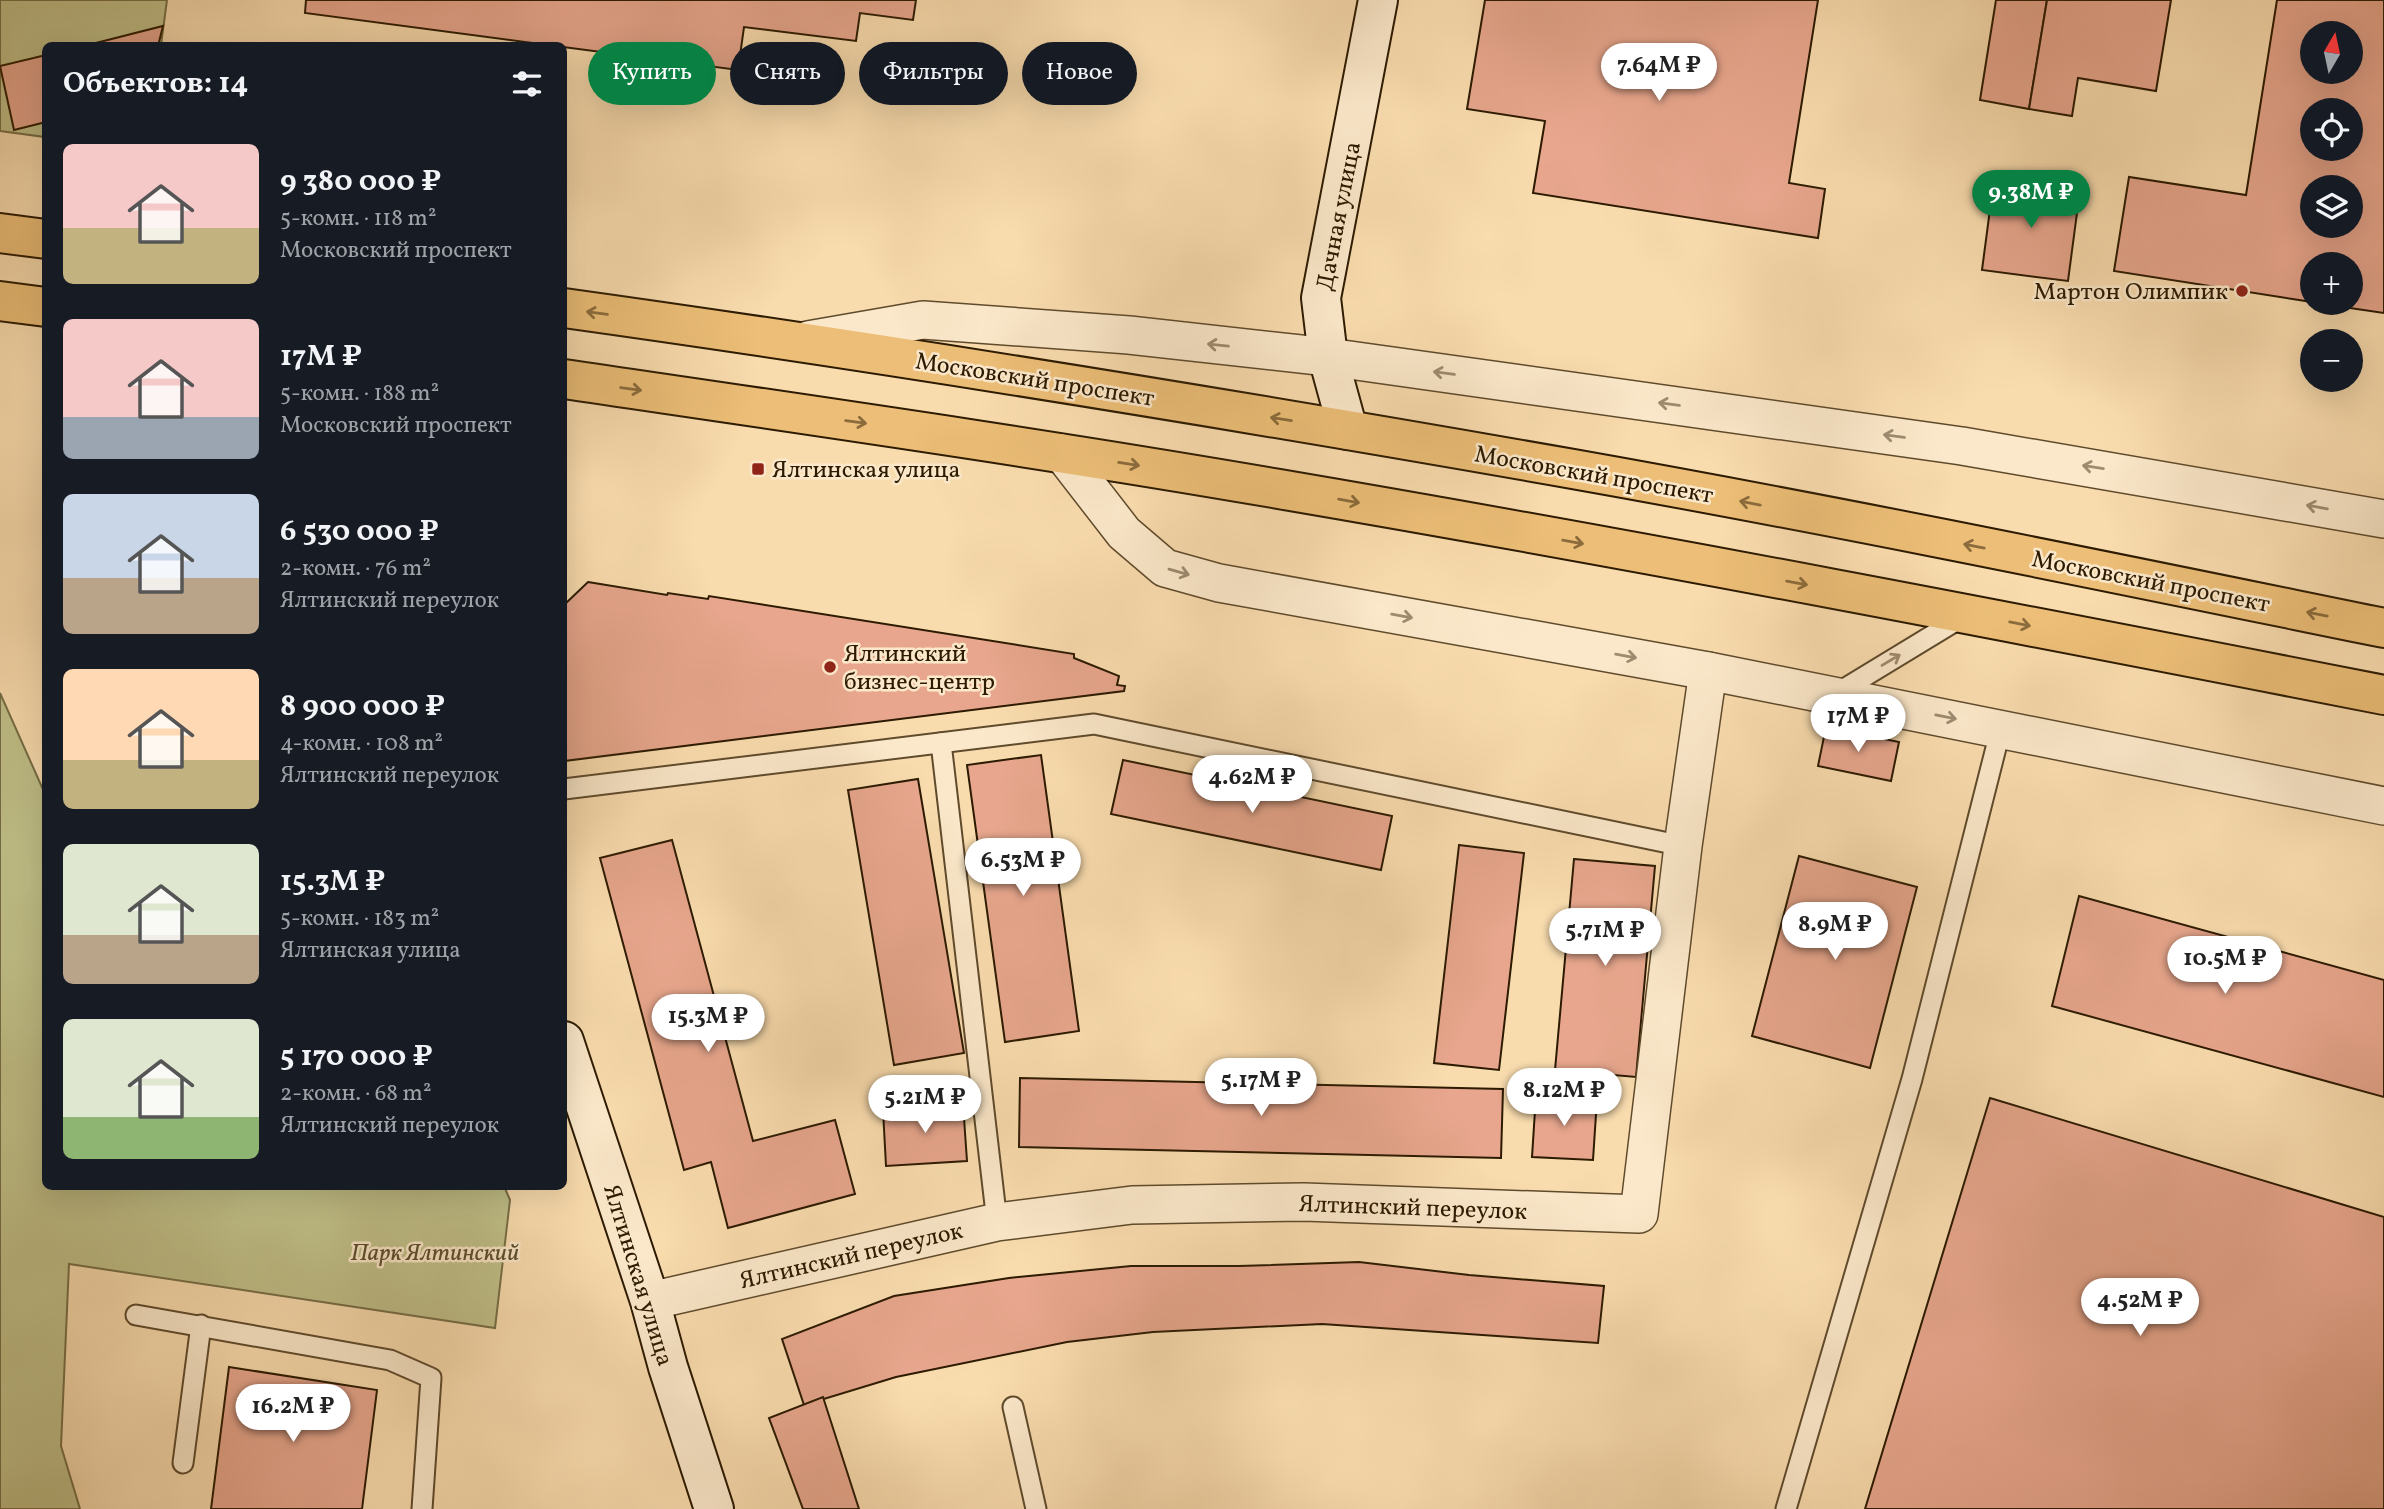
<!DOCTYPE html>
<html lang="ru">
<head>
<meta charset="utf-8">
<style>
	body { margin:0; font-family:Vollkorn,serif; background:#242831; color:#f1f3f6; height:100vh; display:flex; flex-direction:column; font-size:26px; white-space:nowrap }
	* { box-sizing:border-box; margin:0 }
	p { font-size:23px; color:#9ea1a6 }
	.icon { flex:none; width:38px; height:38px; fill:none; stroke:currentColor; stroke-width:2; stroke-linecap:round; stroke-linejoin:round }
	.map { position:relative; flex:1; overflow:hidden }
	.drawer { position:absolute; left:42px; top:42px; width:525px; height:1148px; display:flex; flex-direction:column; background:#171b24; border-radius:10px; box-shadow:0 7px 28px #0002 }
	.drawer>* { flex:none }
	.hud { position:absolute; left:588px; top:42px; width:665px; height:63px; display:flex; gap:14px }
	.needle { width:46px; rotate:9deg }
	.fabs { position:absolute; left:2300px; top:21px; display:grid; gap:14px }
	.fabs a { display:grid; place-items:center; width:63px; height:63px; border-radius:50%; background:#171b24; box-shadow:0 7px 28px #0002; font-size:35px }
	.price { position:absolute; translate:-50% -60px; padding:0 16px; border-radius:24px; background:#fff; color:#222; font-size:23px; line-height:46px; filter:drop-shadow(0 2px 4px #0008) }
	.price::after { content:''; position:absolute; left:50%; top:42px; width:21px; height:16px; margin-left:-10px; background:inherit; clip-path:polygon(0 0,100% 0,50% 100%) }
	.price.current { background:#0b8043; color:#fff }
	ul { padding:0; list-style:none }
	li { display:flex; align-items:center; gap:21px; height:175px; padding:0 21px }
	li span { display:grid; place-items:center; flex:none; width:196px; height:140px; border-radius:10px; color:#555 }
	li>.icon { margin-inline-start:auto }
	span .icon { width:84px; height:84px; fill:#fffc; stroke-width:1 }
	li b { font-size:30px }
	h2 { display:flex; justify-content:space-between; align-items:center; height:84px; padding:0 21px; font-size:30px }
	.chip { padding:0 24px; border-radius:32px; background:#171b24; box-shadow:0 7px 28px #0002; font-size:24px; line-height:63px }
	.chip.current { background:#0b8043; color:#fff }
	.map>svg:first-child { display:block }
	.green { fill:#c0c089; stroke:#766d45; stroke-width:2 }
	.building { fill:#e7a68d; stroke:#2c1a01; stroke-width:2; fill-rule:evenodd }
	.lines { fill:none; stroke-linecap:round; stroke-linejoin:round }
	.lane-casing { stroke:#5f4a2c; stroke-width:23 }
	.street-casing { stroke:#5f4a2c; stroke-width:40 }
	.secondary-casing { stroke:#2c1a01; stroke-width:42 }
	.primary-casing { stroke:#2c1a01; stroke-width:42 }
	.lane { stroke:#fbe8ca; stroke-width:19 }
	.street { stroke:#fbe8ca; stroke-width:37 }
	.secondary { stroke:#fbe8ca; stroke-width:38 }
	.primary { stroke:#ecbe77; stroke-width:38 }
	.oneway { stroke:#8c6c3c }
	.oneway2 { stroke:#9e8b70 }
	.poi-dot { fill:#8f2418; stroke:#fbe8ca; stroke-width:2.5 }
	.labels { text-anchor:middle; stroke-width:5; stroke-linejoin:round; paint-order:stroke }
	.street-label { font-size:24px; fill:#2c1a01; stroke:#fbe8ca }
	.poi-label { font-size:24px; fill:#2c1a01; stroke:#fbe8ca; text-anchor:start }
	.park-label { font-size:24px; font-style:italic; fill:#584c2a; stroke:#fbe8ca }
</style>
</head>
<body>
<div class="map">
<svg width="2384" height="1509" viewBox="0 0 2384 1509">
	<rect width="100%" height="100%" fill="#f9dcae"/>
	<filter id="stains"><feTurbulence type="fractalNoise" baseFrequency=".00286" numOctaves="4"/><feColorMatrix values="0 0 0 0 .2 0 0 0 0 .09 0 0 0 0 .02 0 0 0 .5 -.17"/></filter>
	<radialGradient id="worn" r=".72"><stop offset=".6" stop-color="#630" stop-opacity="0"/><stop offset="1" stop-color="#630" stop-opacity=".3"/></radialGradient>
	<!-- green -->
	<g class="green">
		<path d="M0,0h167l-6,45 -115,1 -1,91 -45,-6z"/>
		<path d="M0,693l45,101 1,392h458l6,14 -15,128 -426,-64 -8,182 19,63h-80z"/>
	</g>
	<!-- building -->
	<g class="building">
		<path d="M306,0h610l-3,20 -53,-7 -4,28 -112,-14 -6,43 -433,-57z"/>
		<path d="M1485,0h333l-29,183 36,6 -7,49 -285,-45 12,-72 -78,-12z"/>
		<path d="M1996,0h51l-18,109 -49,-9z"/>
		<path d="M2047,0h124l-15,91 -78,-13 -6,38 -43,-7z"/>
		<path d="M2277,0h107v313l-68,-10h34v-39h-38v38l-198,-31 15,-94 117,18zM2312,33h38v39h-38zM2312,110h38v39h-38zM2312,187h38v39h-38z"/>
		<path d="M163,26l-5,20h-74z"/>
		<path d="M46,55v67l-32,8 -14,-64z"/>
		<path d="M1994,179l86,11 -12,91 -86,-11z"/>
		<path d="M588,582l79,13 1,-2 40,6 1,-3 365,58v4l45,18 -2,9 8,1 -1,5 -560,70v-156z"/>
		<path d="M1826,727l73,15 -8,39 -73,-15z"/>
		<path d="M1041,755l38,276 -74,11 -38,-277z"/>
		<path d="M1123,760l269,56 -11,54 -270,-56z"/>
		<path d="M918,779l46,274 -70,12 -46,-275z"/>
		<path d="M672,840l81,301 82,-21 20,74 -127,34 -17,-66 -27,8 -84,-312z"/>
		<path d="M1459,845l65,8 -25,217 -65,-7z"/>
		<path d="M1799,856l118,31 -47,181 -118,-32z"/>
		<path d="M1574,859l81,7 -19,211 -81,-7z"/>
		<path d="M2079,896l305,84v117l-332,-91z"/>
		<path d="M1020,1078l483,11 -2,69 -482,-11z"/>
		<path d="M1536,1095l61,4 -4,61 -61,-3z"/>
		<path d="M1990,1098l394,119v292h-519z"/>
		<path d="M963,1104l4,57 -81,5 -3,-56z"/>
		<path d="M1359,1262l110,13 135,11 -6,57 -276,-19 -169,8 -86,10 -171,35 -92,28 -22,-66 112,-43 115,-18 122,-12h108z"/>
		<path d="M229,1367l148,23 -15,119h-151z"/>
		<path d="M823,1397l36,112h-56l-34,-91z"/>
	</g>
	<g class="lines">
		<!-- lane casing -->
		<g class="lane-casing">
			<g id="lane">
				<path d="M1834,695l130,-79"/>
				<path d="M941,743l56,479"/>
				<path d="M564,789l530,-65 589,122"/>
				<path d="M136,1315l254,45 41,18 -9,131"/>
				<path d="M1013,1407l23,102"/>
				<path d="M183,1463l18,-138"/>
				<path d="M1786,1509l126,-430 89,-351"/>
			</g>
		</g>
		<!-- street casing -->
		<g class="street-casing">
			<g id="street">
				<path d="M808,340l115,-20 206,15 199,22 634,89 422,73"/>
				<path d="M1062,453l62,80 41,35 54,15 489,88 676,135"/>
				<path d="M650,1301l347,-79 135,-17 172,-3 335,12 44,-368 25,-175"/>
			</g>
		</g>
		<!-- secondary casing -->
		<g class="secondary-casing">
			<g id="secondary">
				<path d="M1348,430l-20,-73 -7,-59 57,-298"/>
				<path d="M564,1041l86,260 18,66 46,142"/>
			</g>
		</g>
		<!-- primary casing -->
		<g class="primary-casing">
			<g id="primary">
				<path d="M0,233l46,6"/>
				<path d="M0,301l46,6"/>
				<path d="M564,308c337,47 673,102 1009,161 271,48 541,104 811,159"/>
				<path d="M564,379c238,35 477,69 715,110 370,63 737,134 1105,206"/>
			</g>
		</g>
		<!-- lane -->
		<use href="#lane" class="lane"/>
		<!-- street -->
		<use href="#street" class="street"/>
		<!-- secondary -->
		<use href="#secondary" class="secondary"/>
		<!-- primary -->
		<use href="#primary" class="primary"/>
	</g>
	<!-- one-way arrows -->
	<defs><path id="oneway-shaft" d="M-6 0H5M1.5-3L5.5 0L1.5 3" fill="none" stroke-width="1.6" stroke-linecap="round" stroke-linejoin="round" transform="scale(1.75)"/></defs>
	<g class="oneway">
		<use href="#oneway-shaft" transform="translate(597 313) rotate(-172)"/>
		<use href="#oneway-shaft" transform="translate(631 389) rotate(8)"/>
		<use href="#oneway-shaft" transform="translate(1281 419) rotate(-171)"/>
		<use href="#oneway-shaft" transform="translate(856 422) rotate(8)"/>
		<use href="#oneway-shaft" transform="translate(1129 464) rotate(9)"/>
		<use href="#oneway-shaft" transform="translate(1349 501) rotate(10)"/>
		<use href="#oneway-shaft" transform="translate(1750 503) rotate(-169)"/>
		<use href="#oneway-shaft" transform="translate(1573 542) rotate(10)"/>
		<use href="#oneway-shaft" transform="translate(1974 546) rotate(-169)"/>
		<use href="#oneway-shaft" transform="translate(1797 583) rotate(10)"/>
		<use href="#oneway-shaft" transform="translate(2317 614) rotate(-169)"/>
		<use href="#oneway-shaft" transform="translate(2020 624) rotate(11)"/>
	</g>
	<g class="oneway2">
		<use href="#oneway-shaft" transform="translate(1218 345) rotate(-174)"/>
		<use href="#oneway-shaft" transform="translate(1444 373) rotate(-172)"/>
		<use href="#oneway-shaft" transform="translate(1669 404) rotate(-172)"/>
		<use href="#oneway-shaft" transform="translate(1894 436) rotate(-172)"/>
		<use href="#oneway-shaft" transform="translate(2093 467) rotate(-171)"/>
		<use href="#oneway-shaft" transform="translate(2317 507) rotate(-170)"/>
		<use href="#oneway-shaft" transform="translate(1179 572) rotate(16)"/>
		<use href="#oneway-shaft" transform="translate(1402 616) rotate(10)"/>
		<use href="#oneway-shaft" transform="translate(1626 656) rotate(10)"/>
		<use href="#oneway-shaft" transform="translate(1891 660) rotate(-31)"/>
		<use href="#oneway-shaft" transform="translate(1946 717) rotate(11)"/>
	</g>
	<!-- markers -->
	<g class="poi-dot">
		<circle cx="2242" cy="291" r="7"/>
		<rect x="751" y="462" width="14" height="14" rx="3.5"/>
		<circle cx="830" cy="667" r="7"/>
	</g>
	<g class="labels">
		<!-- street labels -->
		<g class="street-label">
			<text transform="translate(1338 216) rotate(-79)" y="8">Дачная улица</text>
			<text transform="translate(1035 379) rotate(9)" y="8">Московский проспект</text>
			<text transform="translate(1594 474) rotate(10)" y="8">Московский проспект</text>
			<text transform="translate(2151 581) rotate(11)" y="8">Московский проспект</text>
			<text transform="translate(1413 1207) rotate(2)" y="8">Ялтинский переулок</text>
			<text transform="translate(851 1255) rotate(-13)" y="8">Ялтинский переулок</text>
			<text transform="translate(639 1275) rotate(73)" y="8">Ялтинская улица</text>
		</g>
		<!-- poi labels -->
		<g class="poi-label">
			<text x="2228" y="299" text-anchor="end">Мартон Олимпик</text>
			<text x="772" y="477">Ялтинская улица</text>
			<text x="844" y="661">Ялтинский<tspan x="844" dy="28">бизнес-центр</tspan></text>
		</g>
		<!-- park labels -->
		<g class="park-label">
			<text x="435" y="1260">Парк Ялтинский</text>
		</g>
	</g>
	<rect width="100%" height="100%" filter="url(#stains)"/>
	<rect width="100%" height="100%" fill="url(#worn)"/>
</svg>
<div class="fabs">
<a><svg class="needle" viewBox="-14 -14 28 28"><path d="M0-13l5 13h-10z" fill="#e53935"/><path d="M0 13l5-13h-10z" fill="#9ea1a6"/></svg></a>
<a><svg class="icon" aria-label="locate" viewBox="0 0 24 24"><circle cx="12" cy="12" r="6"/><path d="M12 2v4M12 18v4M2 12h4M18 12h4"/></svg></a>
<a><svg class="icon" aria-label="layers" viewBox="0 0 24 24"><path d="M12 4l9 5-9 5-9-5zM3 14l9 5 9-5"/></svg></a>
<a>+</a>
<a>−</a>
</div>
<b class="price" style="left:1659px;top:103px">7.64M ₽</b>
<b class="price current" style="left:2031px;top:230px">9.38M ₽</b>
<b class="price" style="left:1858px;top:754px">17M ₽</b>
<b class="price" style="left:1252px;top:815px">4.62M ₽</b>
<b class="price" style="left:1023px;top:898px">6.53M ₽</b>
<b class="price" style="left:1835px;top:962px">8.9M ₽</b>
<b class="price" style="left:1605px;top:968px">5.71M ₽</b>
<b class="price" style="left:2225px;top:996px">10.5M ₽</b>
<b class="price" style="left:708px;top:1054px">15.3M ₽</b>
<b class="price" style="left:1261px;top:1118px">5.17M ₽</b>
<b class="price" style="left:1564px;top:1128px">8.12M ₽</b>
<b class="price" style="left:925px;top:1135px">5.21M ₽</b>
<b class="price" style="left:2140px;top:1338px">4.52M ₽</b>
<b class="price" style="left:293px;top:1444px">16.2M ₽</b>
<div class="hud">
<a class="chip current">Купить</a>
<a class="chip">Снять</a>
<a class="chip">Фильтры</a>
<a class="chip">Новое</a>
</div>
<section class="drawer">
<h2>Объектов: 14<svg class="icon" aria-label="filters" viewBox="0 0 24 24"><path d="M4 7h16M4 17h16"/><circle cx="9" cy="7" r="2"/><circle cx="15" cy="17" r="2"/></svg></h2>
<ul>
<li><span style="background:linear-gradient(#f6c9c9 60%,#c2b280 0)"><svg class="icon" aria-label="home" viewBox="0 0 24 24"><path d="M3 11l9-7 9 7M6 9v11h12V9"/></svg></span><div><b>9 380 000 ₽</b><p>5-комн. · 118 m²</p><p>Московский проспект</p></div></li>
<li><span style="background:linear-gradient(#f6c9c9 70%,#9aa5b1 0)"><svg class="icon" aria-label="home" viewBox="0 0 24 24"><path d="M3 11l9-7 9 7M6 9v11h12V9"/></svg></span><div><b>17M ₽</b><p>5-комн. · 188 m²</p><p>Московский проспект</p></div></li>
<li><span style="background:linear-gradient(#c9d6e8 60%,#b9a48a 0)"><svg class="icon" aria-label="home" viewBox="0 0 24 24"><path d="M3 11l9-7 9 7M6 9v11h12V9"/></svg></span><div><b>6 530 000 ₽</b><p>2-комн. · 76 m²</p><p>Ялтинский переулок</p></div></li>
<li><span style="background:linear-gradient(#ffd9b3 65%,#c2b280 0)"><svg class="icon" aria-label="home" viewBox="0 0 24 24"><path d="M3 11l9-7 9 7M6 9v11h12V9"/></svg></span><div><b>8 900 000 ₽</b><p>4-комн. · 108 m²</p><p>Ялтинский переулок</p></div></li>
<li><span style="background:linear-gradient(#dfe7d0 65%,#b9a48a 0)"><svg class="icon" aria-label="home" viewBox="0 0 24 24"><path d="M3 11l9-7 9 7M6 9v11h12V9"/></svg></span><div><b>15.3M ₽</b><p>5-комн. · 183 m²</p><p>Ялтинская улица</p></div></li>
<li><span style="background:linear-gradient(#dfe7d0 70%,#8fb573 0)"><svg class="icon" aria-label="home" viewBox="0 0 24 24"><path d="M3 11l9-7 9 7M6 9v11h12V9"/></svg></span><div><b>5 170 000 ₽</b><p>2-комн. · 68 m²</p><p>Ялтинский переулок</p></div></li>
</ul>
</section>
</div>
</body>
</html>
